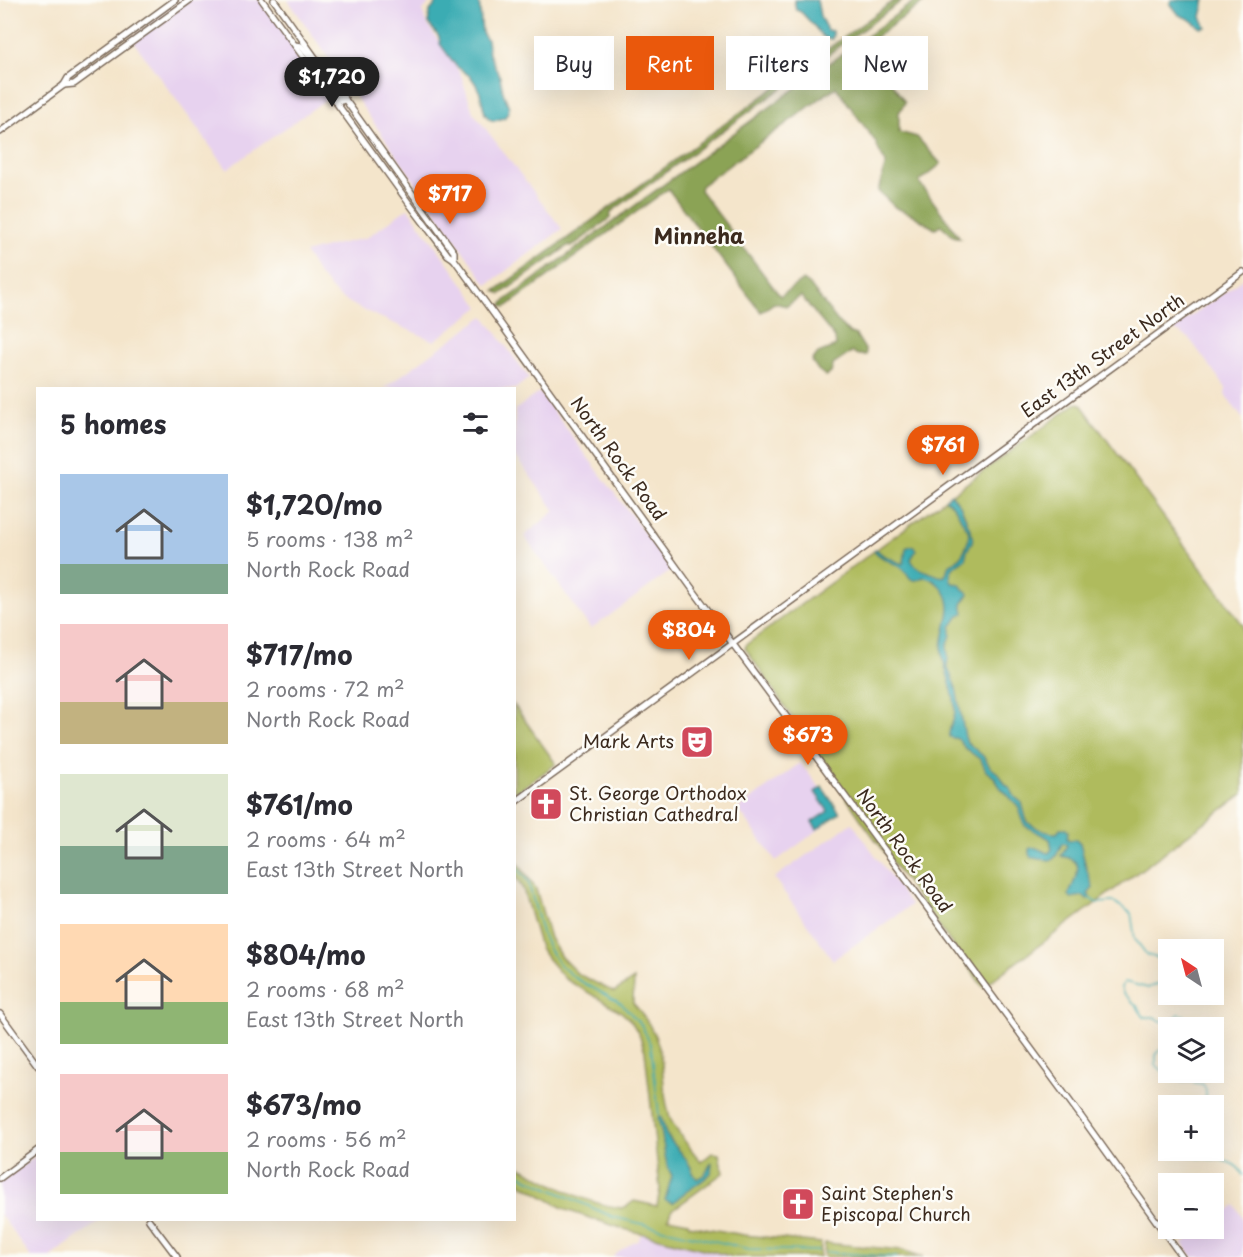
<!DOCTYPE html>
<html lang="en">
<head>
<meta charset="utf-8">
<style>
	body { margin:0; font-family:"Playpen Sans",sans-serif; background:#f7f7f7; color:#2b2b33; height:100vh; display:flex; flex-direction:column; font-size:22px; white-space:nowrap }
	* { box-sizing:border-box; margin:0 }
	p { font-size:20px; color:#7c7c81 }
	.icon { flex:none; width:33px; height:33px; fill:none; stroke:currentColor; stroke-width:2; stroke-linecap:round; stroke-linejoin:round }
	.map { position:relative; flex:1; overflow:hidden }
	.sheet { position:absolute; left:36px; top:387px; width:480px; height:834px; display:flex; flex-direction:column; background:#fff; border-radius:0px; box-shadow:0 6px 24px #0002 }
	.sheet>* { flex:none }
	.banner { position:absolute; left:534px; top:36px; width:570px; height:54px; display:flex; gap:12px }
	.needle { width:39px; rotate:324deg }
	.controls { position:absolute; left:1158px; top:939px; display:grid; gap:12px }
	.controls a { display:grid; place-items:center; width:66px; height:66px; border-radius:0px; background:#fff; box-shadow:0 6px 24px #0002; font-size:30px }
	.price { position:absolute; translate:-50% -51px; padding:0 14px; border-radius:21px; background:#ea580c; color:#fff; font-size:20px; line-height:39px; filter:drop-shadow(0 2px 3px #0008) }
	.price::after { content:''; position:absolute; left:50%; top:36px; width:18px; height:14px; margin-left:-9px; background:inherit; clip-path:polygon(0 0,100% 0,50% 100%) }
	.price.active { background:#222; color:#fff }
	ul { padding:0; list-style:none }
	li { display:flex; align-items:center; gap:18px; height:150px; padding:0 24px }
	li span { display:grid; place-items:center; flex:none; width:168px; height:120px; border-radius:0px; color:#555 }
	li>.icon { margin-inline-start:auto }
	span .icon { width:72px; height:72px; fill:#fffc; stroke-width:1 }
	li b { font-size:26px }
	h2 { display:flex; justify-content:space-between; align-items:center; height:72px; padding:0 24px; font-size:26px }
	.pill { padding:0 21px; border-radius:0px; background:#fff; box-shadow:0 6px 24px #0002; font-size:21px; line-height:54px }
	.pill.active { background:#ea580c; color:#fff }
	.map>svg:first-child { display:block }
	.built { fill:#e7d2ef }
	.green { fill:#afbb5d; stroke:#75723e; stroke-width:1.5 }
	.forest { fill:#8ba354; stroke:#636639; stroke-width:1.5 }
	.water { fill:#3aacb3; stroke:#3a6b68; stroke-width:1.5 }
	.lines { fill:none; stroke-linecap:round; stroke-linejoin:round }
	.stream { stroke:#3aacb3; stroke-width:1.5 }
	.secondary-casing { stroke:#7c6b5b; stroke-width:8 }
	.secondary { stroke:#fff; stroke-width:5 }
	.labels { text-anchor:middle; stroke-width:5; stroke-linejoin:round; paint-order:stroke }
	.street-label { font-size:18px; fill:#3b2a1e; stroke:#fdfcf7 }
	.poi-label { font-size:18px; fill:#3b2a1e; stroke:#fdfcf7; text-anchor:start }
	.quarter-label { font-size:21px; font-weight:bold; fill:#3b2a1e; stroke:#fdfcf7 }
</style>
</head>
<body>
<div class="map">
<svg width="1243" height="1257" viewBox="0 0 1243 1257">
	<rect width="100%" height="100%" fill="#fdfcf7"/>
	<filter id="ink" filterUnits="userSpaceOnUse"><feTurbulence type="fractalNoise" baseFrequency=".0167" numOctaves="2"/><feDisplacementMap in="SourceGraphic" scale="12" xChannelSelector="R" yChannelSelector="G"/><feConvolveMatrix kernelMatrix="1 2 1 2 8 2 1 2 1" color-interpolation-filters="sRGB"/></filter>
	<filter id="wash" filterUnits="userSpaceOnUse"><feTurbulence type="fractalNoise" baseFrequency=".008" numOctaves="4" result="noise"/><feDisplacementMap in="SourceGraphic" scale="24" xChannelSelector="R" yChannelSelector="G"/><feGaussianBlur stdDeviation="1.35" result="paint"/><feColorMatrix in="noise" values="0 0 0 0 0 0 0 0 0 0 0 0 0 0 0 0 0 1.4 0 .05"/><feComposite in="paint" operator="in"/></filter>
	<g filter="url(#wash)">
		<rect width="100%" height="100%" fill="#f4e5cb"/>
		<!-- built -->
		<g class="built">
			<path d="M182,0h80l69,96 -104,73 -96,-131z"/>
			<path d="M288,0h144l-9,10 2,11 36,54 12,37 89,117 -75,56z"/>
			<path d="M408,208l72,99 -46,34 -75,-33 -21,-12 -20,-22 -13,-21 29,-8 32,-7z"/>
			<path d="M1243,279v140l-18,-24 1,-7 -37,-50 -16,-9z"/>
			<path d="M484,316l45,62 -14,11 -131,-1z"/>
			<path d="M539,392l133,178 -81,59 -67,-93 31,-25 -40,-56v-45z"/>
			<path d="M800,763l40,49 -23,19 -41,30 -38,-52z"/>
			<path d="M852,823l59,82 -78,55 -59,-82z"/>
			<path d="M37,1155l1,65h63l-51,37h-19l-31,-43v-32z"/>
			<path d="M1235,1205l8,14v38h-50l-10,-14 20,-14 11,-1v-7z"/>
			<path d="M643,1234l91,23h-122l21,-15 5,-1 2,-5z"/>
		</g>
		<!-- green -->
		<g class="green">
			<path d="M1080,403l163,222v169l-260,193 -121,-166 -117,-173 2,-4 328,-240z"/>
			<path d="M514,705l42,59 -41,29h-1z"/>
			<path d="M515,859l21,30 14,49 11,19 17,17 36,18 20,-13 -1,24c12,13 21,27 26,44 6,24 3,50 12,73 5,12 22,31 30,42l11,-9 7,1 4,19 -52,38 -3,7 20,4 1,3 55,10 77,8 -1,14h-86l-110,-28 -58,-19 -51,-30 -1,-17c34,19 69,40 107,45l6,-2 7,-5 23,5 3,-17 -15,-138 -6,-17 -8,-13 -11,-10 -55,-32 -17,-20 -8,-11 -17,-59 -8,-13z"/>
			<path d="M825,1243l77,7 21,7h-99z"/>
		</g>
		<!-- forest -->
		<g class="forest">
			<path d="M895,0h8l-292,212 -1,6 -37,28h-5l-67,48 -6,-3z"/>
			<path d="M916,0h11l-62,45 40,57 -6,11v19l18,5 24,27 -22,18 41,56 -7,-2 -12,-11 -6,4 -24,-15 -15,-6 -18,-17 8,-28 -6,-10 -5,-12 -39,-54 -135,99 -1,4 80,106 23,-16 6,4 30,39 11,10 6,2 10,16v4h-8l-6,-3 -19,13 -2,8 -5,3 -8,-6 -6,-9 6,-8 18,-7 -1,-8 -34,-42 -14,10 -13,-3 -13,9 -93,-123 -162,118 -5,-1 5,-6z"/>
		</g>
		<!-- water -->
		<g class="water">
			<path d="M439,0h40l3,33 5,7 2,14 11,23 3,15 6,15 -1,6 -4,5 -10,3 -5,-2 -4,-5 -5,-21 -5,-10 -4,-6 -15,-11 -16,-22 -1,-7 -11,-14 2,-12z"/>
			<path d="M794,0h23l3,16 7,14 5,1 1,3 -1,5h-5l-5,-3 -8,-10 -13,-14 -5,-2z"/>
			<path d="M1171,0h34l-4,17 5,10 -5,1 -12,-9 -10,-4 -9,-12z"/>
			<path d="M951,494l9,11 13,31 -1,6 -5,9 -2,8c-9,6 -19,11 -13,24l8,1 2,4 7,6 -7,10 2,9 -6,4 -7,10v8l-4,11 1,11 -1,9 9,22 9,49 2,5 16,14 7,11 9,7 6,10 5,4 5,9 7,6 5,19c8,6 21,12 30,11l3,-5h5l3,3 -1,8 3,1 6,-1 4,4 6,24 7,21 -5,6 2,3 -3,3 -4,-4 -12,2 -2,-3c6,-19 20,-34 -8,-39l6,-11 -4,-2 -1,1 -6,12 -4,4 -14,-1 -7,-2 -2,-3v-5c8,-5 13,4 20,4l3,-4 -2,-10 -25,-13 -7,-20 -18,-19 -6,-10 -8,-6 -5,-11 -16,-12 -7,-9 -9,-2c-1,-9 6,-17 6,-27 0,-21 -11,-38 -13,-59 -1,-23 18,-46 -3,-66 -4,-4 -10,-8 -16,-8 -2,1 -6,4 -9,3 -5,0 -6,-6 -9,-9 -5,-6 -14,-8 -20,-12 -4,-2 -8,-5 -11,-8l2,-2 7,6 19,9 2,-2 2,-14 4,-2 4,1 2,4 -5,8c4,10 11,11 20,14 7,2 8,5 14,3 2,-3 2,-6 3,-9 2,-4 5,-4 8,-6 8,-7 15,-21 12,-31 -2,-4 -6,-8 -8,-13 -3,-8 -7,-13 -15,-18z"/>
			<path d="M822,787l18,26 -23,16 -5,-7 16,-11 -13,-19z"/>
			<path d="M659,1115c5,6 4,12 7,19 6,10 18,19 24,32 3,5 3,9 7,13l7,-4 8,-13 -1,11c-11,12 -27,17 -38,30l-8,-3 7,-24c-10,-17 -7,-39 -14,-56z"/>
		</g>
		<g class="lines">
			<!-- stream -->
			<g class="stream">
				<path d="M514,865l14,16 15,55 7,15 11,15 14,12 47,26 20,22 9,20 8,69"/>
				<path d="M1089,898l8,5 17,-1 17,11 4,26 12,16 18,5 3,2"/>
				<path d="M1168,979l-20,9 -23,-6 -4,5 2,6 13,12 8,12h10l7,4h6l5,-1 7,-6 5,1 11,13"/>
				<path d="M1168,1051l-8,-1 -4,5v10c17,16 24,16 47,19l3,6v7l-8,9"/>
				<path d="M1176,1150c17,15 57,1 67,25"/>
				<path d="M514,1171l14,8 85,38 136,32 69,2"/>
				<path d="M826,1252l71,5"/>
			</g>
		</g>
	</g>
	<g filter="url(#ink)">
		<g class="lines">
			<!-- secondary casing -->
			<g class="secondary-casing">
				<g id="secondary">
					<path d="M262,0l149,206 37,49 6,4 242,335 384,521 102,142"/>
					<path d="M274,0l180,252v7"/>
					<path d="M295,45l6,1 12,15 6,3"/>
					<path d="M318,78l4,-1 18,23 2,1 3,-2"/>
					<path d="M64,85l10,-1 116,-84"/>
					<path d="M0,132l64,-47 4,-7 107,-78"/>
					<path d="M514,803l729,-531"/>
					<path d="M0,1014l38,52"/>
					<path d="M0,1178l38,-28"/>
					<path d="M149,1220l28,37"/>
				</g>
			</g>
			<!-- secondary -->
			<use href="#secondary" class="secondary"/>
		</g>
	</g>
	<!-- icons -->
	<defs>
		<g id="theatre-square" transform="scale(1.725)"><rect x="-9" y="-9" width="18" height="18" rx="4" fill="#d1495b" stroke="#fdfcf7"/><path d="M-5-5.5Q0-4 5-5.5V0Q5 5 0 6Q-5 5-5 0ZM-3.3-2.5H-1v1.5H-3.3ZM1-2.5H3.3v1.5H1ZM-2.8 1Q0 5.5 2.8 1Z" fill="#fff"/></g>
		<g id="church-square" transform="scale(1.725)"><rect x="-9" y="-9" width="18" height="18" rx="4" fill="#d1495b" stroke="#fdfcf7"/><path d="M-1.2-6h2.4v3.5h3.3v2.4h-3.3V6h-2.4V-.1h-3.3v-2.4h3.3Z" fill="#fff"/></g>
	</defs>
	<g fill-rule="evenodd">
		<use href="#theatre-square" x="697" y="742"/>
		<use href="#church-square" x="546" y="804"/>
		<use href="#church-square" x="798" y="1204"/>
	</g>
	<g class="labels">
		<!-- street labels -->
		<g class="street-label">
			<text transform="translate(1103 356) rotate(-36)" y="6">East 13th Street North</text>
			<text transform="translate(618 459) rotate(54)" y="6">North Rock Road</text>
			<text transform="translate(904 851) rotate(54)" y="6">North Rock Road</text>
		</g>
		<!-- poi labels -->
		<g class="poi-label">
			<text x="674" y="748" text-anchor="end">Mark Arts</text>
			<text x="569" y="800">St. George Orthodox<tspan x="569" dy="21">Christian Cathedral</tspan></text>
			<text x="821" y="1200">Saint Stephen's<tspan x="821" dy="21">Episcopal Church</tspan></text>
		</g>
		<!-- quarter labels -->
		<g class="quarter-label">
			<text x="699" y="244">Minneha</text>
		</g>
	</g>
</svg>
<div class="controls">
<a><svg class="needle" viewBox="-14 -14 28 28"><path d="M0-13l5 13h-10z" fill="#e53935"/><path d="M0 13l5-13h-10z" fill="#7c7c81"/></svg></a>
<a><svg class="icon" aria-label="layers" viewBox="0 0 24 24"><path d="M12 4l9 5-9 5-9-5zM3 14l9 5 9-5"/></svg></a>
<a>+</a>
<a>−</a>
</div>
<b class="price active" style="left:332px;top:108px">$1,720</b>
<b class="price" style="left:450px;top:225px">$717</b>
<b class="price" style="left:943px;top:476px">$761</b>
<b class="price" style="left:689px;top:661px">$804</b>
<b class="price" style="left:808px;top:766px">$673</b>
<div class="banner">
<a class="pill">Buy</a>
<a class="pill active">Rent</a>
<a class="pill">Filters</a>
<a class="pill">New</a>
</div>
<section class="sheet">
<h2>5 homes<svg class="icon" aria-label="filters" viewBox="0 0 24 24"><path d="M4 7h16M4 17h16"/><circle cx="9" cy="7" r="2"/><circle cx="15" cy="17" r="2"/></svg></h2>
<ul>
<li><span style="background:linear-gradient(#a9c7e8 75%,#7fa58c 0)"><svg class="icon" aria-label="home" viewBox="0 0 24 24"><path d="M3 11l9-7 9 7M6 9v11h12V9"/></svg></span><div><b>$1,720/mo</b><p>5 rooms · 138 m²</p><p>North Rock Road</p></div></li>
<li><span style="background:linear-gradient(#f6c9c9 65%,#c2b280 0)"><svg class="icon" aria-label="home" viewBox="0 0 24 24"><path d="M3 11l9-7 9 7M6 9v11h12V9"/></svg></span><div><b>$717/mo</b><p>2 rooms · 72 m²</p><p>North Rock Road</p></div></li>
<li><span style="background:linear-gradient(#dfe7d0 60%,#7fa58c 0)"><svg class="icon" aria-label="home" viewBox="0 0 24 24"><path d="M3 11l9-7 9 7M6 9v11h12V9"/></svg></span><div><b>$761/mo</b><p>2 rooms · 64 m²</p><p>East 13th Street North</p></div></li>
<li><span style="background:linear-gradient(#ffd9b3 65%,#8fb573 0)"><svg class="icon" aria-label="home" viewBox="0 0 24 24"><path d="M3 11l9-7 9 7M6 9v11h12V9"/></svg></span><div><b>$804/mo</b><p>2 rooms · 68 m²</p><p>East 13th Street North</p></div></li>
<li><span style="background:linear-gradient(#f6c9c9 65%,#8fb573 0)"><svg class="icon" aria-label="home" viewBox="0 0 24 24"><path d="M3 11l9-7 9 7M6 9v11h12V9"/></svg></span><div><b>$673/mo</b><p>2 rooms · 56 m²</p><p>North Rock Road</p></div></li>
</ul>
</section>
</div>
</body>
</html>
